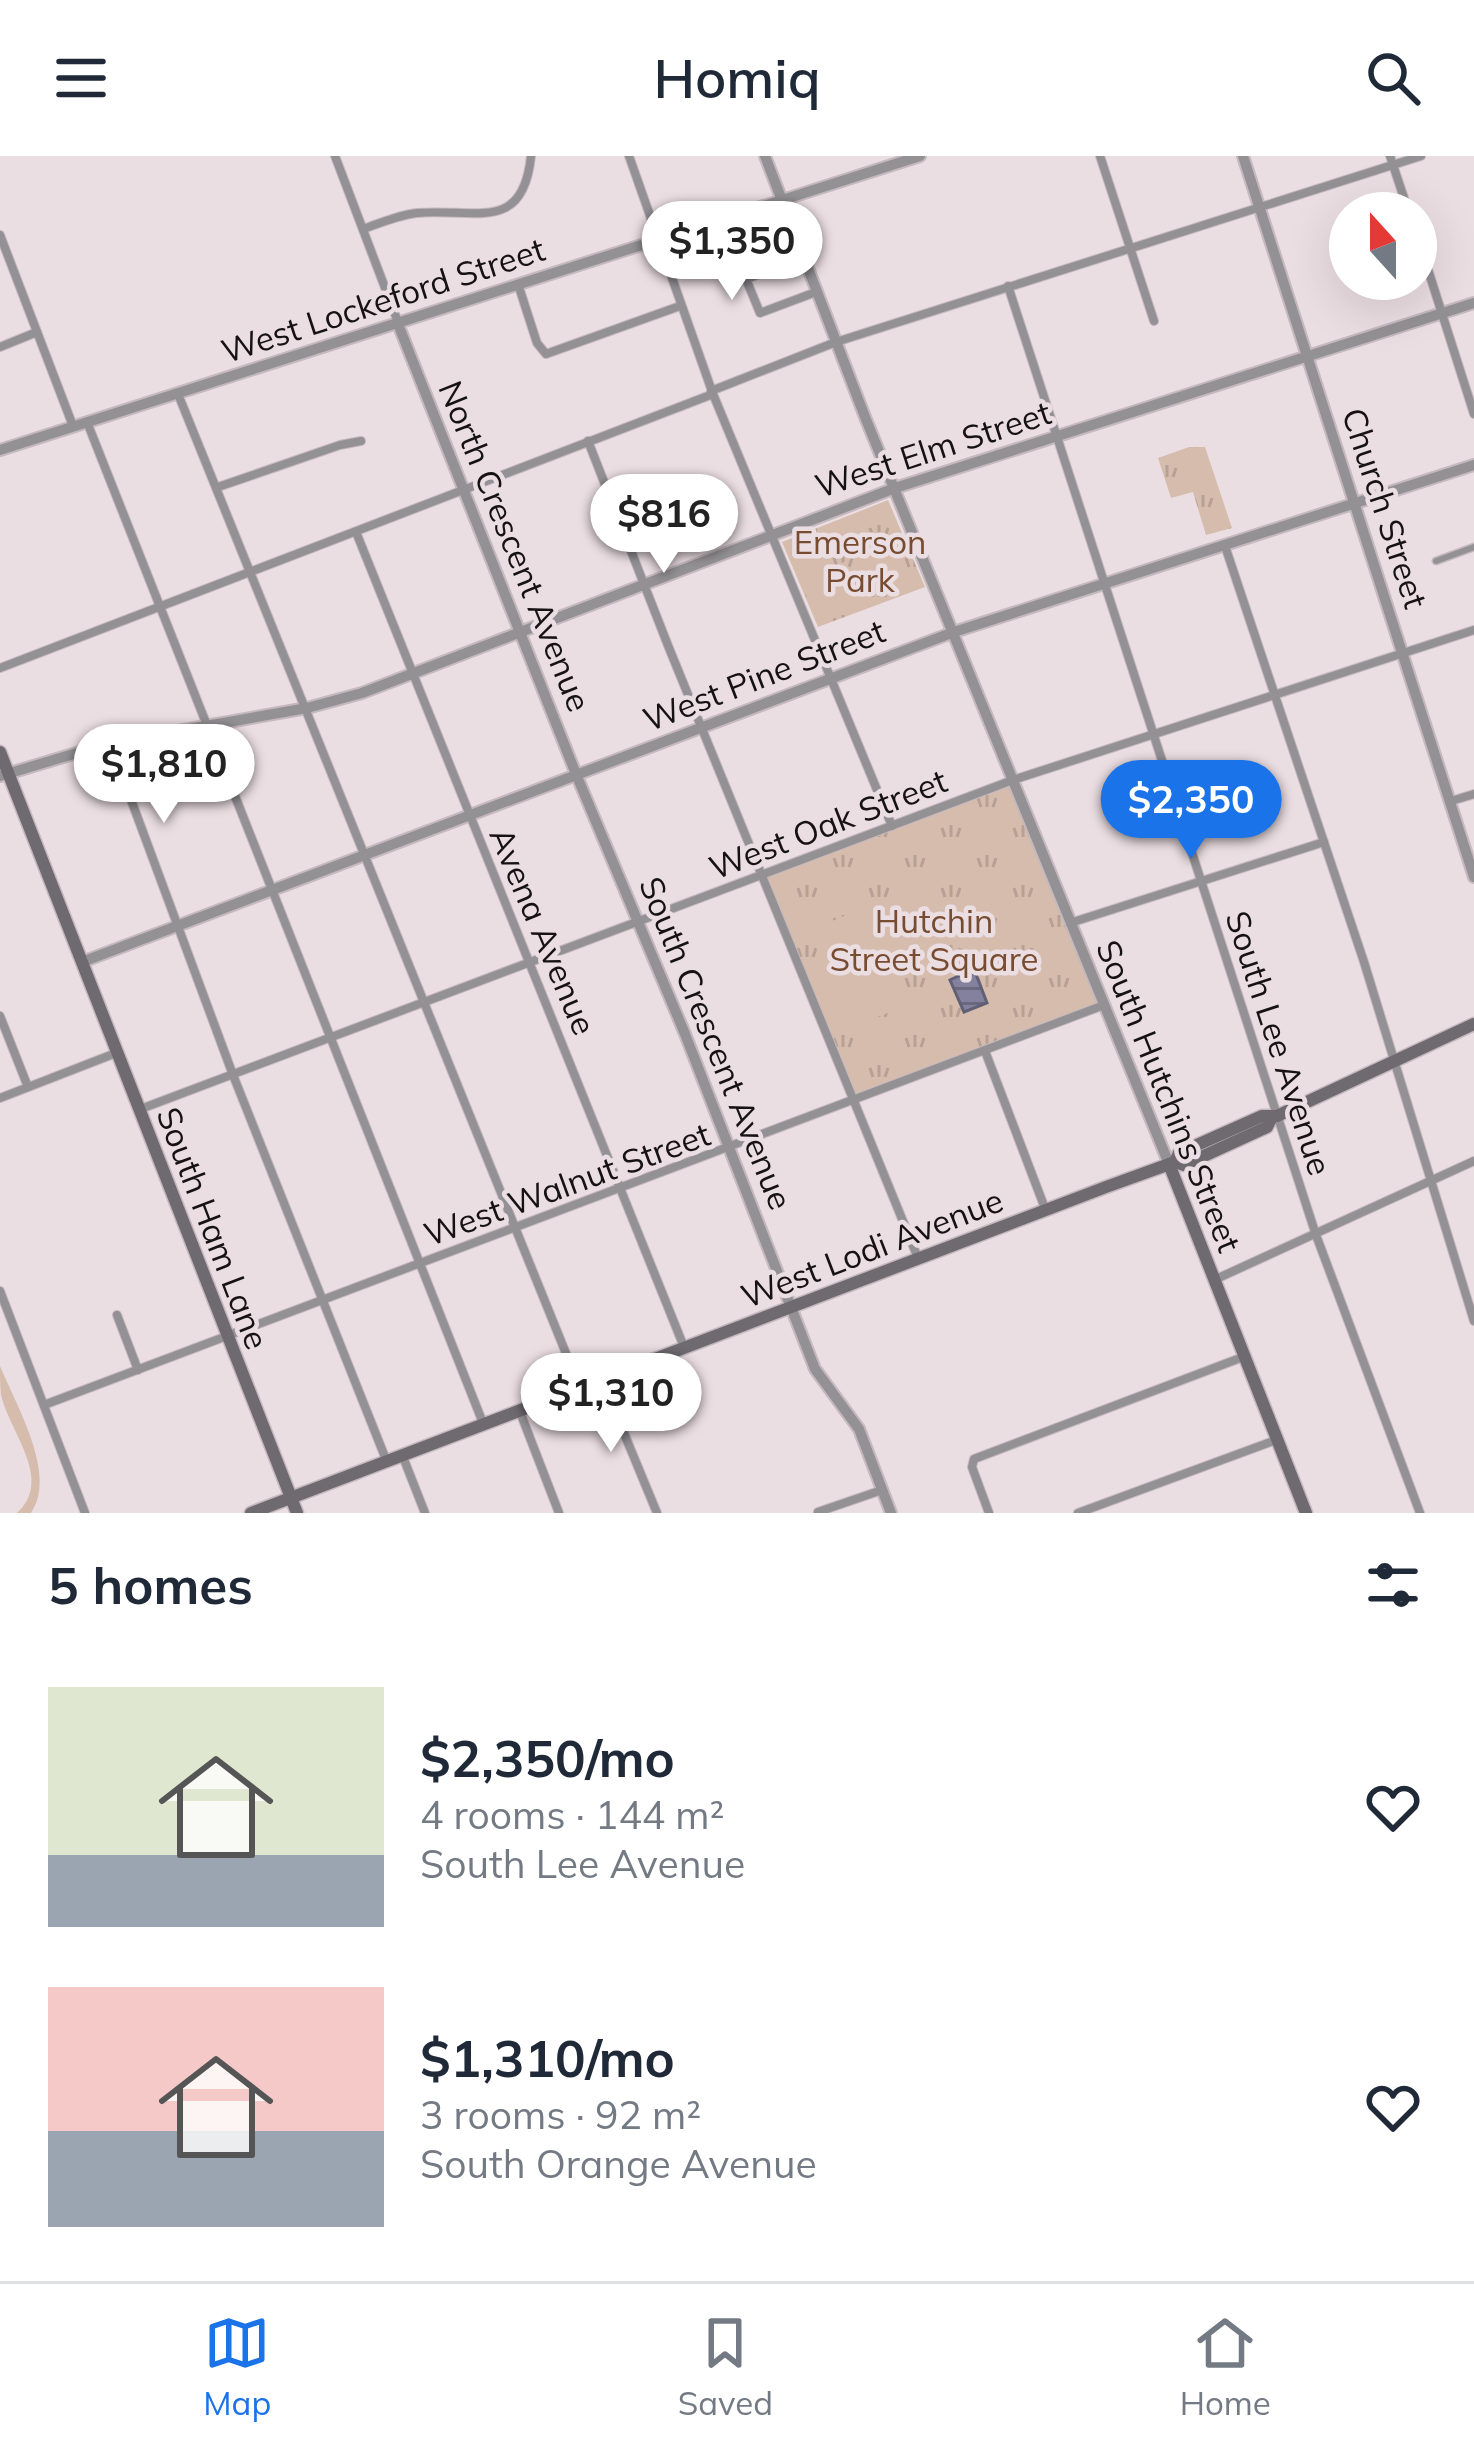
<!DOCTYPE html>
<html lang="en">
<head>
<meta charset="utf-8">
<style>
	body { margin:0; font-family:Mulish,sans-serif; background:#f6f6f7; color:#1f2937; height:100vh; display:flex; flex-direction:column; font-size:45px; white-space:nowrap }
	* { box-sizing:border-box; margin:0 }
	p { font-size:39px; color:#747a83 }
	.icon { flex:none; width:66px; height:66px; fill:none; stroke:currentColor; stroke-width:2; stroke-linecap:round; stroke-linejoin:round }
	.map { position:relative; height:1357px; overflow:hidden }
	.side { display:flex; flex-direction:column; background:#fff; flex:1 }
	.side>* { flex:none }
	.needle { width:78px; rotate:339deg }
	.fabs { position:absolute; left:1329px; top:36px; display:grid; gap:24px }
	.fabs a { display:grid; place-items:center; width:108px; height:108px; border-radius:50%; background:#fff; box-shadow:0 12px 48px #0002; font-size:60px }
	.price { position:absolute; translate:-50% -102px; padding:0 27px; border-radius:42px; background:#fff; color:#222; font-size:39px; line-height:78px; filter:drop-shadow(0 3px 6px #0008) }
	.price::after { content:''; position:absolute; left:50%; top:72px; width:36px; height:27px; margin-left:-18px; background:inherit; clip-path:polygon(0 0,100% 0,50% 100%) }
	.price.on { background:#1a73e8; color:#fff }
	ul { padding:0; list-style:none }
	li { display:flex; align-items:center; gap:36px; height:300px; padding:0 48px }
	li span { display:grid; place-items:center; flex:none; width:336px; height:240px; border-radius:0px; color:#555 }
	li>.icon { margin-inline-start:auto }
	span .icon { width:144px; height:144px; fill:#fffc; stroke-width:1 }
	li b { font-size:51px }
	h2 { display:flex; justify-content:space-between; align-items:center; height:144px; padding:0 48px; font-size:51px }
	header { display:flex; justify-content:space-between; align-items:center; height:156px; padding:0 48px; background:#fff; font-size:54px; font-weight:600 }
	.tab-bar { display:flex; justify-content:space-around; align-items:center; height:168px; border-top:3px solid #e0e1e3; background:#fff; font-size:33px; color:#747a83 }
	.tab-bar a { display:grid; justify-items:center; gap:6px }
	.tab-bar .on { color:#1a73e8 }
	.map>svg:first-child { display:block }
	.grass { fill:url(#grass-tufts) }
	.garden { fill:#d6bcad }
	.water { fill:url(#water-rules); stroke:#626074; stroke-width:3 }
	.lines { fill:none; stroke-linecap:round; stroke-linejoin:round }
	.pedestrian-casing { stroke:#c5b9be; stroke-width:9 }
	.minor-casing { stroke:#c5b9be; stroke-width:10 }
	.tertiary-casing { stroke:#c5b9be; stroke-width:14 }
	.secondary-casing { stroke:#c5b9be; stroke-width:15 }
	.pedestrian { stroke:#949195; stroke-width:6 }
	.minor { stroke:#949195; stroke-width:8 }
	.tertiary { stroke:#949195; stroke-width:10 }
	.secondary { stroke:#6f6a70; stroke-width:12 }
	.labels { text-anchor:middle; stroke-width:9; stroke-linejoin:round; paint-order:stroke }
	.street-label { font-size:33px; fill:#161214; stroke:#ebdee3 }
	.park-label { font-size:33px; fill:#774c30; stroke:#ebdee3 }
</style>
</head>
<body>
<header><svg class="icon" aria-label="menu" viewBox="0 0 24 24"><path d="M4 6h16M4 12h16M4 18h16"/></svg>Homiq<svg class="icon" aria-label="search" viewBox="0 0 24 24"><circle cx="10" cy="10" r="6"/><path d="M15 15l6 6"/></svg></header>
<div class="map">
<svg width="1474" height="1357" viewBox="0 0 1474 1357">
	<defs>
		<pattern id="grass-tufts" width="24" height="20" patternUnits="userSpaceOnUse" patternTransform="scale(3)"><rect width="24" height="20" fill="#d6bcad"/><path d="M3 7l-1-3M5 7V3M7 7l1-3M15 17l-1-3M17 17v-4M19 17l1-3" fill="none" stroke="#b7a194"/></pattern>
		<pattern id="water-rules" width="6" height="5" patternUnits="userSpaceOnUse" patternTransform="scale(3)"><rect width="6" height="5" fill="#83819d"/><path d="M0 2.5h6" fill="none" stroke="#6a687f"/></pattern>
	</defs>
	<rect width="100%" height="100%" fill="#ebdee3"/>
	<!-- grass -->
	<g class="grass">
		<path d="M1189,291h16l27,81 -26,7 -13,-43 -22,6 -13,-40z"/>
		<path d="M888,344l37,87 -107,40 -36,-85z"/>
		<path d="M1013,624l92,225 -249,95 -93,-225z"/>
	</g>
	<!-- garden -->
	<g class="garden">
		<path d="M846,405l19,39 -9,9 -38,16 -17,-43z"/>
		<path d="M875,746l36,102 -65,25 -36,-98z"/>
		<path d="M0,1210c16,39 58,109 31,147h-14c37,-33 -7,-80 -16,-118 -1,-9 -1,-20 -1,-29z"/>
	</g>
	<!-- water -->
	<path class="water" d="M974,813l13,34 -23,9 -14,-32z"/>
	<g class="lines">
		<!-- pedestrian casing -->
		<g class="pedestrian-casing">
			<path id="pedestrian" d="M1436,405l38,-14"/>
		</g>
		<!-- minor casing -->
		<g class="minor-casing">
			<g id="minor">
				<path d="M335,0l63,166"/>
				<path d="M629,0l84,238 179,432"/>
				<path d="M1100,0l54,165"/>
				<path d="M1390,0l19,57"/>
				<path d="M363,73c18,-6 35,-14 54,-16 58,-5 106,21 114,-57"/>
				<path d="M1416,76l58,182"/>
				<path d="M0,79l73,191"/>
				<path d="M803,102l-57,21 14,34 56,-21"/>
				<path d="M518,128l19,59 9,11 134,-48"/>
				<path d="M1008,130l308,949 104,278"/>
				<path d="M0,191l37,-15"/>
				<path d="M711,235l125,-49 585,-186"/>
				<path d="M178,238l402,994"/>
				<path d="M87,266l396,1001"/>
				<path d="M588,285l81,207 249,610"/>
				<path d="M218,331l122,-42 21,-4"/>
				<path d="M356,376l328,815"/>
				<path d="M1225,390l139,416 110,359"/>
				<path d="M0,512l713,-274"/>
				<path d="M110,587l123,332 154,387"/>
				<path d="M1451,645l23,-7"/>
				<path d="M1070,767l254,-81"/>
				<path d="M0,860l28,71"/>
				<path d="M985,895l61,160"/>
				<path d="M0,942l116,-45"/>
				<path d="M138,954l875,-330 461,-150"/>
				<path d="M1214,1124l260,-119"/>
				<path d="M0,1135l85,222"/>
				<path d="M117,1159l21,55"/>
				<path d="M602,1224l55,133"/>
				<path d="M44,1249l1060,-400"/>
				<path d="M520,1256l39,101"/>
				<path d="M403,1301l22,56"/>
				<path d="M818,1356l64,-22"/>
				<path d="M989,1357l-17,-46 2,-8 269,-102"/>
				<path d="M1078,1357l198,-73"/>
			</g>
		</g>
		<!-- tertiary casing -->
		<g class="tertiary-casing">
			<g id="tertiary">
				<path d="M765,0l100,261 304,747"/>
				<path d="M1243,0l231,721"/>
				<path d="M398,168l178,450 109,260 130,335 44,60 32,84"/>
				<path d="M0,294l920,-294"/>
				<path d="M0,620l110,-33 197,-35 55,-15 533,-205 579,-185"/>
				<path d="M82,806l872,-330 520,-167"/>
			</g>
		</g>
		<!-- secondary casing -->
		<g class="secondary-casing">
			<g id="secondary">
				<path d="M0,596l297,761"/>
				<path d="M1175,1006l4,-9 83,-37h15l197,-92"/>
				<path d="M1169,1008l137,349"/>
				<path d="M251,1357l855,-326 69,-25 9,3 83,-38 4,-8"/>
			</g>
		</g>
		<!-- pedestrian -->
		<use href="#pedestrian" class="pedestrian"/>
		<!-- minor -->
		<use href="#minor" class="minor"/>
		<!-- tertiary -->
		<use href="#tertiary" class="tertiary"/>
		<!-- secondary -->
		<use href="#secondary" class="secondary"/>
	</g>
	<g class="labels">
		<!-- street labels -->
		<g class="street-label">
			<text transform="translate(383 144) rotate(-18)" y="12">West Lockeford Street</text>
			<text transform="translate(933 293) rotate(-18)" y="12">West Elm Street</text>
			<text transform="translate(1385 352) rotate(72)" y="12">Church Street</text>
			<text transform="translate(515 390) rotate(68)" y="12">North Crescent Avenue</text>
			<text transform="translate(764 519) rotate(-21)" y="12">West Pine Street</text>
			<text transform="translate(828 668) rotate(-21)" y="12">West Oak Street</text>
			<text transform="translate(543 775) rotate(67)" y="12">Avena Avenue</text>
			<text transform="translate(716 887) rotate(68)" y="12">South Crescent Avenue</text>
			<text transform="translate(1279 887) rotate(72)" y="12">South Lee Avenue</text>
			<text transform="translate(1169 940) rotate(68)" y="12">South Hutchins Street</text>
			<text transform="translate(567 1028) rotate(-20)" y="12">West Walnut Street</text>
			<text transform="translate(213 1072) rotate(69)" y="12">South Ham Lane</text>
			<text transform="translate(872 1092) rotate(-21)" y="12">West Lodi Avenue</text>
		</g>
		<!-- park labels -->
		<g class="park-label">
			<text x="860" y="398">Emerson<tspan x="860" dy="38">Park</tspan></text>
			<text x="934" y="777">Hutchin<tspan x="934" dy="38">Street Square</tspan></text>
		</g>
	</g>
</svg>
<div class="fabs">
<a><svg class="needle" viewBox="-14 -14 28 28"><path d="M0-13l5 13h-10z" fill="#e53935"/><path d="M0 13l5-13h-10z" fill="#747a83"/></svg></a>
</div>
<b class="price" style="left:732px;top:147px">$1,350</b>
<b class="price" style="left:664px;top:420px">$816</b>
<b class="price" style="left:164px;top:670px">$1,810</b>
<b class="price on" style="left:1191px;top:706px">$2,350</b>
<b class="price" style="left:611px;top:1299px">$1,310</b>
</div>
<section class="side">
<h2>5 homes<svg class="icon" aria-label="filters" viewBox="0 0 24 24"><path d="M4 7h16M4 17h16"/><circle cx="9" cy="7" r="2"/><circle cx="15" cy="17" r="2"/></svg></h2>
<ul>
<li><span style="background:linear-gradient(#dfe7d0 70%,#9aa5b1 0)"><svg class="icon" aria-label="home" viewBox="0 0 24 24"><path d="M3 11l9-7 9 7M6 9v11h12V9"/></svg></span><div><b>$2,350/mo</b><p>4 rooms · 144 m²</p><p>South Lee Avenue</p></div><svg class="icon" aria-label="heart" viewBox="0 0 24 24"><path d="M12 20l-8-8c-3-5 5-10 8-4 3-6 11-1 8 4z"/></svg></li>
<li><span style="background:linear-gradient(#f6c9c9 60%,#9aa5b1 0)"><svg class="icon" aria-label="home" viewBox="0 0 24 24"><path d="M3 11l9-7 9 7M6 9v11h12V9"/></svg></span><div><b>$1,310/mo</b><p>3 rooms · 92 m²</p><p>South Orange Avenue</p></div><svg class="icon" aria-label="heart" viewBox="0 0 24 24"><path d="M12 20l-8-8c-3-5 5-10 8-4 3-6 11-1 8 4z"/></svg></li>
</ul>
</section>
<nav class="tab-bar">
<a class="on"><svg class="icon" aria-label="map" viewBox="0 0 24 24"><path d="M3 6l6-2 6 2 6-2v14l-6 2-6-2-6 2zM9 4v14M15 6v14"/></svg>Map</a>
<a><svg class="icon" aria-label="saved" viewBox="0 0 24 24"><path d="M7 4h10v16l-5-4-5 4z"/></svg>Saved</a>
<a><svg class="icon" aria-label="home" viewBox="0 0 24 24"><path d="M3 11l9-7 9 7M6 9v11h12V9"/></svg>Home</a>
</nav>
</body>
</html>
